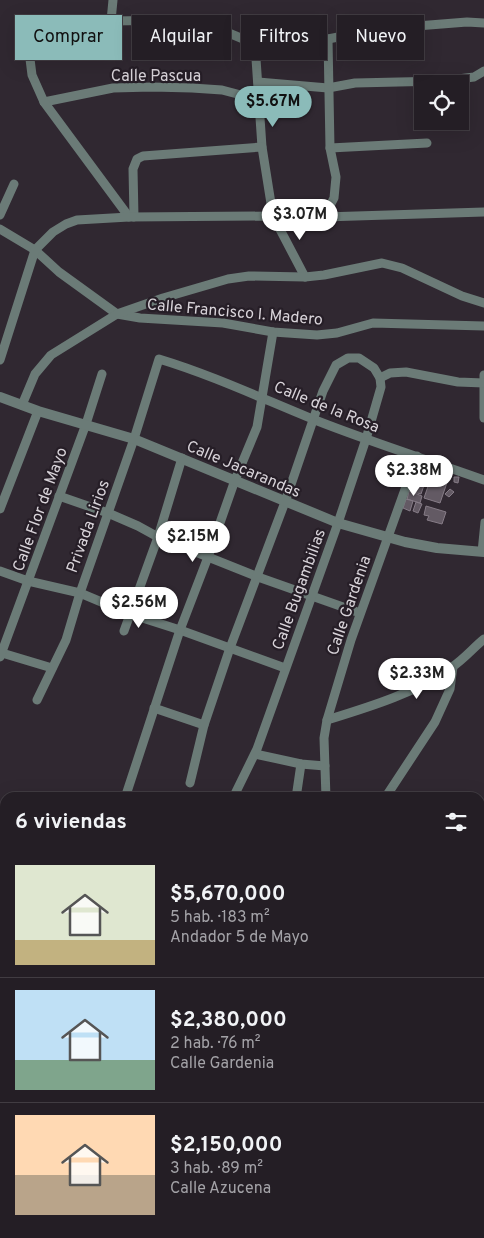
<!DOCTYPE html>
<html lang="es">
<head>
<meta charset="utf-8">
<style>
	body { margin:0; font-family:Overpass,sans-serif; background:#302b32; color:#f1f3f6; height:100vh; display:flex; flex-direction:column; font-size:19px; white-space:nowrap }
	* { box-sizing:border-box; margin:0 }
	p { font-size:16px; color:#a3a2a7 }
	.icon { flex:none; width:28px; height:28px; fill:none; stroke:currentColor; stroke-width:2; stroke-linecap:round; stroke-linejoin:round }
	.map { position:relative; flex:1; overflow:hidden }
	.drawer { position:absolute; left:0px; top:792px; width:485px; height:446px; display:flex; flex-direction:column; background:#241e25; border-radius:15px 15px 0 0; box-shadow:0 5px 20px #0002,0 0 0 1px #413c42 }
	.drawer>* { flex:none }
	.banner { position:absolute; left:15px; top:15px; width:455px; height:45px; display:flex; gap:10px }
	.buttons { position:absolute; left:414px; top:75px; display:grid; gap:10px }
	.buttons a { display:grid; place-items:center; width:55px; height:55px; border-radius:0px; background:#241e25; box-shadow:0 5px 20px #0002,0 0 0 1px #413c42; font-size:25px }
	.price { position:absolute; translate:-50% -42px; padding:0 11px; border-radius:18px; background:#fff; color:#222; font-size:16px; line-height:32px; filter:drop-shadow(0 1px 2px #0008) }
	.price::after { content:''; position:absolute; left:50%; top:30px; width:15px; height:11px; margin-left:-8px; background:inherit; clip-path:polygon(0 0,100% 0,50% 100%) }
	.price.on { background:#8bbbb9; color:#111 }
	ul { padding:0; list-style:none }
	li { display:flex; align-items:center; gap:15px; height:125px; padding:0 15px }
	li+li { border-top:1px solid #413c42 }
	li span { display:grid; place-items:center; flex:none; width:140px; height:100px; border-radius:0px; color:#555 }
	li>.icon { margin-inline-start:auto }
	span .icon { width:60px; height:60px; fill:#fffc; stroke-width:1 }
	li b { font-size:21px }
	h2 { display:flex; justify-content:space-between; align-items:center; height:60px; padding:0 15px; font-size:21px }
	.chip { padding:0 18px; border-radius:0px; background:#241e25; box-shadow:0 5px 20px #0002,0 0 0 1px #413c42; font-size:18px; line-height:45px }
	.chip.on { background:#8bbbb9; color:#111 }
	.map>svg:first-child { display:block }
	.building { fill:#635a64; stroke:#867c87 }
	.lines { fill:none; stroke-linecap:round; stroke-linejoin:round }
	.pedestrian { stroke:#6b7b77; stroke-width:7 }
	.minor { stroke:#6b7b77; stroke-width:9 }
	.tertiary { stroke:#6b7b77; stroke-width:10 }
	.labels { text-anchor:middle; stroke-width:4.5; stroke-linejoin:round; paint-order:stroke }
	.street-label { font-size:16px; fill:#d8d3d9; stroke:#261e27 }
</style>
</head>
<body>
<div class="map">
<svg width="484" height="1238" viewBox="0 0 484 1238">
	<rect width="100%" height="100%" fill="#302831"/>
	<!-- building -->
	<g class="building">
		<path d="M419,461l12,4 -10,29 -11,-3z"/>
		<path d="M435,466l16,5 -11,32 -16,-5z"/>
		<path d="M454,477h5l-1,6 -4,-1z"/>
		<path d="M450,489l4,3 -5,5 -4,-3z"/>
		<path d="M409,491l13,5 -2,7 -13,-4z"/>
		<path d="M406,499l7,2 -3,10 -7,-3z"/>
		<path d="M416,502l6,2 -4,9 -5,-2z"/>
		<path d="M426,506l20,6 -4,12 -15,-4 2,-4 -5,-1z"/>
	</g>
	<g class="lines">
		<!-- pedestrian -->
		<path class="pedestrian" d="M481,552l3,-30"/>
		<!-- minor -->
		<g class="minor">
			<path d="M111,21l2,-21"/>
			<path d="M255,44l7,103 11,69 32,61"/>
			<path d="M258,82l70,6 27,-5 87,-2 32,-4 10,-6"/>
			<path d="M44,102l69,-14 39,-1 40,1 30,2 19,5 11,8 9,11"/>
			<path d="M330,148l97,-5"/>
			<path d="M0,215l14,-31"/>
			<path d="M129,217l-85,-115 -12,-27 -6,-48 85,-6 70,-1 24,3 50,21 73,-5 51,-10 88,-7 17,1"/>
			<path d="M134,217l-1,-48 4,-10 6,-3 119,-9"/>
			<path d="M324,217l10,-19 2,-21 -6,-29 -2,-109"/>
			<path d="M0,229l35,21 24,22 58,42 23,4 83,5 50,9 44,3 20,-2 36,-10 111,3"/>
			<path d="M0,360l35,-110 18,-18 13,-8 11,-4 52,-3 144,-1 51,1 160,-5"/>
			<path d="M484,375v43"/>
			<path d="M380,378l10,-5 16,-1 52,10 26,1"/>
			<path d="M22,405l13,-31 16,-19 66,-41 46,-16 65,-19 21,-3 56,1 19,-2 58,-12 20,5 60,28 22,7"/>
			<path d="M59,496l49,17 30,13 20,11 100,40 102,36"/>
			<path d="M0,509l38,-98"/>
			<path d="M0,571l28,10 52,12 50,21 50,16 105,38"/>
			<path d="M124,631l34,-94 24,-79"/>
			<path d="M2,653l50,15"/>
			<path d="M0,657l86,-233 16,-50"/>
			<path d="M37,700l29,-60 14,-47 54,-154 25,-80c53,16 104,40 156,61 56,22 113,40 169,60"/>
			<path d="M154,708l50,17"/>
			<path d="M327,720c42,-13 89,-27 125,-53 12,-8 21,-19 32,-28"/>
			<path d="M255,754l46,10 24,2"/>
			<path d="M190,783l14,-58 26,-77 55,-146 38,-111 13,-26 12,-7h11l15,10 6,10 1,9 -15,52 -28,84 -81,226 -24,49"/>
			<path d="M125,798l55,-168 28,-73 27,-77 22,-53 16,-95"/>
			<path d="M296,798l5,-34"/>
			<path d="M326,798l-2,-60 3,-18 24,-80 66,-184"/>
			<path d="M385,798l50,-76 15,-33 3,-22"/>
			<path d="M480,817l4,-8"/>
			<path d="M480,905l4,5"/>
			<path d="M480,1013l4,-8"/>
			<path d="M480,1056l4,1"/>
			<path d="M480,1083l4,11"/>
			<path d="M480,1158l4,-7"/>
			<path d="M0,1170h5"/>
			<path d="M0,1219l5,8"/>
			<path d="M11,1234l4,4"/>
			<path d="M113,1234l1,4"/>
			<path d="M192,1234v4"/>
			<path d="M374,1234v4"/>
			<path d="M249,1238l2,-4"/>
			<path d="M297,1238l9,-4"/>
			<path d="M434,1238l3,-4"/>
		</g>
		<!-- tertiary -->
		<path class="tertiary" d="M0,397l38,14 96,28 204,84 67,19 32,6 47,4"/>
	</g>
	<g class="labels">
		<!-- street labels -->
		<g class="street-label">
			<text x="156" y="81">Calle Pascua</text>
			<text transform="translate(235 311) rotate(5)" y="6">Calle Francisco I. Madero</text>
			<text transform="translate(327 406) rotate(22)" y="6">Calle de la Rosa</text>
			<text transform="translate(244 468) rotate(23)" y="6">Calle Jacarandas</text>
			<text transform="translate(39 509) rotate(-70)" y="6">Calle Flor de Mayo</text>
			<text transform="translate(87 526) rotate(-70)" y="6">Privada Lirios</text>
			<text transform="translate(298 589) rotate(-70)" y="6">Calle Bugambilias</text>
			<text transform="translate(348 605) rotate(-71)" y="6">Calle Gardenia</text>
		</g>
	</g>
</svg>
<div class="buttons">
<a><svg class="icon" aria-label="locate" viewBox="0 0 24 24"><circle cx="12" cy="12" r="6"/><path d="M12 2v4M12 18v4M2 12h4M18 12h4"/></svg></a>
</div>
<b class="price on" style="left:273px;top:128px">$5.67M</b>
<b class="price" style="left:300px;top:241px">$3.07M</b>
<b class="price" style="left:414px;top:497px">$2.38M</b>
<b class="price" style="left:193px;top:563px">$2.15M</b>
<b class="price" style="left:139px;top:629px">$2.56M</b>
<b class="price" style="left:417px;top:700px">$2.33M</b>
<div class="banner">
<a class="chip on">Comprar</a>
<a class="chip">Alquilar</a>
<a class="chip">Filtros</a>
<a class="chip">Nuevo</a>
</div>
<section class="drawer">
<h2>6 viviendas<svg class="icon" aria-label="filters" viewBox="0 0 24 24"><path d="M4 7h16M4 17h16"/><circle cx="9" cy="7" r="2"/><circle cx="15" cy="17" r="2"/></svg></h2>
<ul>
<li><span style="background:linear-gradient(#dfe7d0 75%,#c2b280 0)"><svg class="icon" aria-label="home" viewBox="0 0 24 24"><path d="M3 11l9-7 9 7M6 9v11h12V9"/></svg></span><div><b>$5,670,000</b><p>5 hab. · 183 m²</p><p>Andador 5 de Mayo</p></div></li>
<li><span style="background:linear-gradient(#bfe0f5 70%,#7fa58c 0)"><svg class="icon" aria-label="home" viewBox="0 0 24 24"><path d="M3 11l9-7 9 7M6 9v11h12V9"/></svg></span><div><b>$2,380,000</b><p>2 hab. · 76 m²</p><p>Calle Gardenia</p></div></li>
<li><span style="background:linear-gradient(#ffd9b3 60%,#b9a48a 0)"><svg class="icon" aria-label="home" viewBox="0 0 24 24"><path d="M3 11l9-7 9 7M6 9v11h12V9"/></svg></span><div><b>$2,150,000</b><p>3 hab. · 89 m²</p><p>Calle Azucena</p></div></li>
</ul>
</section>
</div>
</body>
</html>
